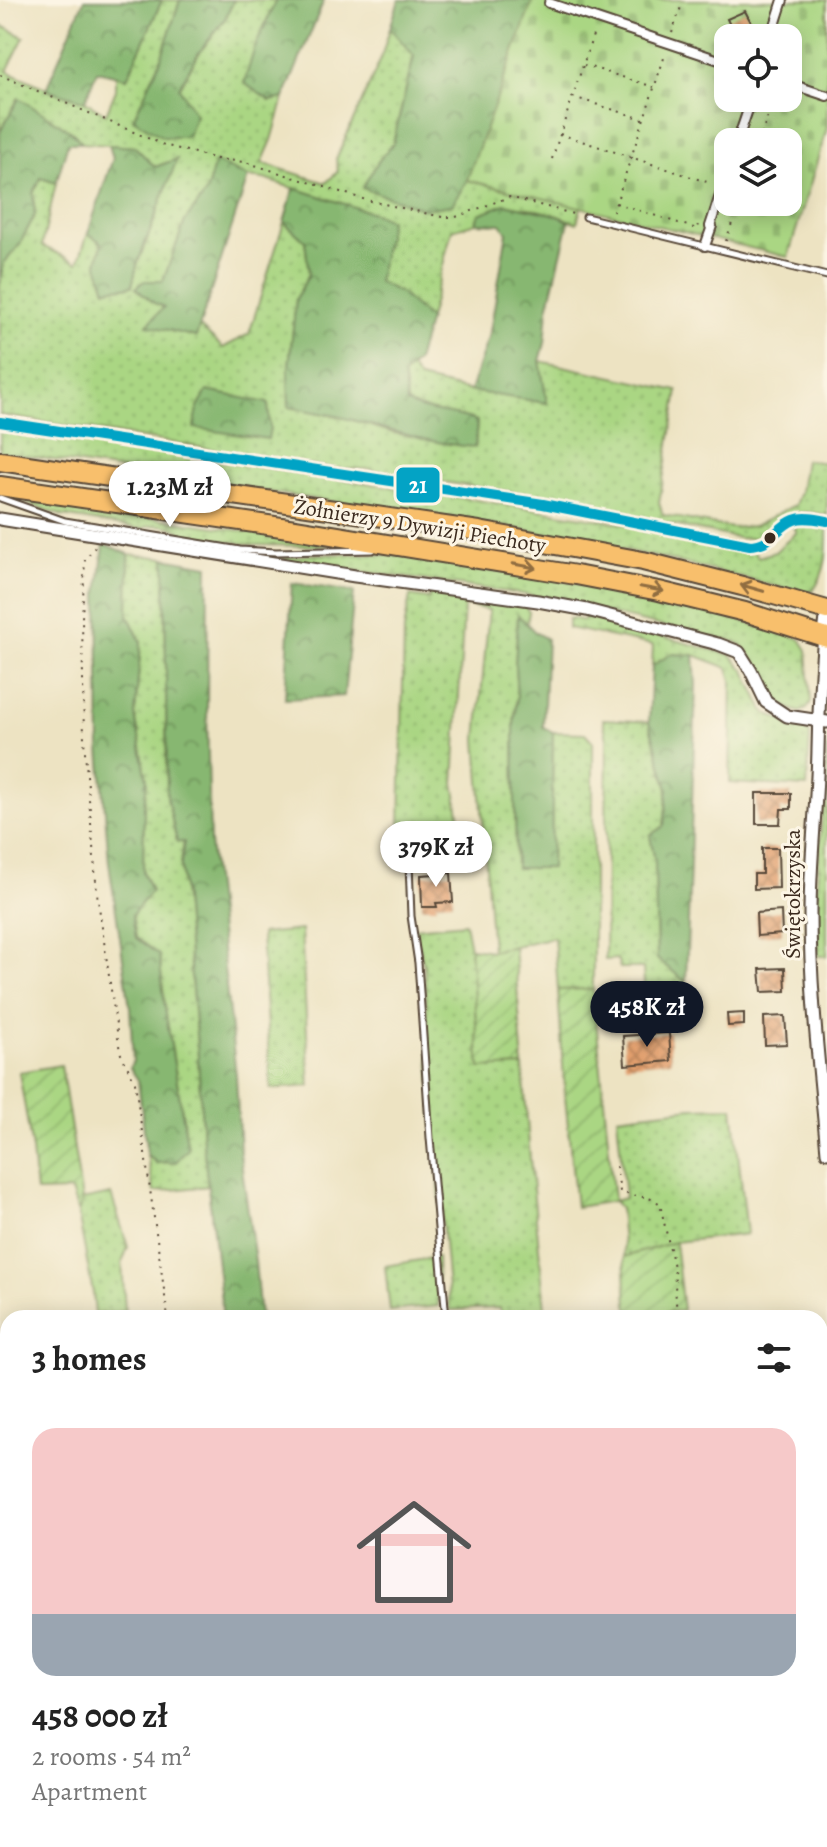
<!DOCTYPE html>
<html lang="en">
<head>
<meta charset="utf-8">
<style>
	body { margin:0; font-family:Alegreya,serif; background:#f6f6f6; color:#222; height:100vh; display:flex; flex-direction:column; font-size:30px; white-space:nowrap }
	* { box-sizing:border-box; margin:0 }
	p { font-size:26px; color:#767676 }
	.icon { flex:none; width:44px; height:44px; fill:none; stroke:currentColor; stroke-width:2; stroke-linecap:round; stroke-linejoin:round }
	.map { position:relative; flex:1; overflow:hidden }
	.sheet { position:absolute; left:0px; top:1310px; width:828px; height:538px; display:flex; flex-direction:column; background:#fff; border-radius:24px 24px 0 0; box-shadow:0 4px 20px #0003 }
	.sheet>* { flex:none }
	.buttons { position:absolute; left:714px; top:24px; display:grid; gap:16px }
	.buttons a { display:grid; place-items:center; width:88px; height:88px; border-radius:16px; background:#fff; box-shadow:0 4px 20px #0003; font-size:40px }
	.price { position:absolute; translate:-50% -68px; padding:0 18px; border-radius:28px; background:#fff; color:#222; font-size:26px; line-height:52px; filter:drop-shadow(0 2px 4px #0008) }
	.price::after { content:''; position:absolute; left:50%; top:48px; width:24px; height:18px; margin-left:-12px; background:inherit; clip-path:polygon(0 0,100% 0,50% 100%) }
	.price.on { background:#111827; color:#fff }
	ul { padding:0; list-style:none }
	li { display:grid; align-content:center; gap:16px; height:424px; padding:0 32px }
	li span { display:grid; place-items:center; height:248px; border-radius:24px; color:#555 }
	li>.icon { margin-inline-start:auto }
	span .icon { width:144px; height:144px; fill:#fffc; stroke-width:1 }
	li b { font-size:34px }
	h2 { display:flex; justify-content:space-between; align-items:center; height:96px; padding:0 32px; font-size:34px }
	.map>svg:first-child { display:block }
	.industrial { fill:#d1bfbe }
	.grass { fill:url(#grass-dots); stroke:#728050; stroke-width:2 }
	.forest { fill:url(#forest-crowns); stroke:#617048; stroke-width:2 }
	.cemetery { fill:url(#cemetery-stones); stroke:#728050; stroke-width:2; fill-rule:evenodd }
	.garden { fill:url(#garden-furrows); stroke:#728050; stroke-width:2 }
	.building { fill:url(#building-cross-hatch) }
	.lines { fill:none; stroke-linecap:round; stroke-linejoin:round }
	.service-casing { stroke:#564637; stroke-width:9 }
	.pedestrian-casing { stroke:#564637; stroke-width:12 }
	.minor-casing { stroke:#564637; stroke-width:15 }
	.trunk-casing { stroke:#564637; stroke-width:22 }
	.path { stroke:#564637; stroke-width:2; stroke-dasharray:2 6; stroke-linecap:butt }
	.service { stroke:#fff; stroke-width:5 }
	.pedestrian { stroke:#fff; stroke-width:8 }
	.minor { stroke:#fff; stroke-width:11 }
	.trunk { stroke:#f8bf6c; stroke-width:18 }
	.bus-1-casing { stroke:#fcf5e5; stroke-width:16 }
	.bus-1 { stroke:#03a3c5; stroke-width:10 }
	.oneway { stroke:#906d41 }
	.bus-dot { fill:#3b2a1e; stroke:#fcf5e5; stroke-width:3 }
	.labels { text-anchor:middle; stroke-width:6; stroke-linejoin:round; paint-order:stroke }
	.street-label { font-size:22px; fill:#3b2a1e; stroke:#fcf5e5 }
	.line-badge { stroke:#fcf5e5; stroke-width:3 }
	.badge-label { font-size:22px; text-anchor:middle; font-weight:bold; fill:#fff }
</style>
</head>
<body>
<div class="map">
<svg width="827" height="1847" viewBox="0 0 827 1847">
	<defs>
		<pattern id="grass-dots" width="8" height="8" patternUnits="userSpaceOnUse" patternTransform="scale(2)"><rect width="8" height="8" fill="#aad683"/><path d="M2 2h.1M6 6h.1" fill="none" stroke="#93b871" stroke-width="1.8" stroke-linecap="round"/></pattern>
		<pattern id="forest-crowns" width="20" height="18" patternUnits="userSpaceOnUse" patternTransform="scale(2)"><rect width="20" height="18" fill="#87b771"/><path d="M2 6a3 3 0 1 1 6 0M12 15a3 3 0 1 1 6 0" fill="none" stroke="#70955c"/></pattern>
		<pattern id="cemetery-stones" width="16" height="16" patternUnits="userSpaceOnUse" patternTransform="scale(2)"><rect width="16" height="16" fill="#aad683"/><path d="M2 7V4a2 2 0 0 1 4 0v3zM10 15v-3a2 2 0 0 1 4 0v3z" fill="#93b871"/></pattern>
		<pattern id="garden-furrows" width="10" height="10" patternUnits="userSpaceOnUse" patternTransform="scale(2)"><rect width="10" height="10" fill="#aad683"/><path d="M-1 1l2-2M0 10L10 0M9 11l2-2" fill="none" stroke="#93b871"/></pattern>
		<pattern id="building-cross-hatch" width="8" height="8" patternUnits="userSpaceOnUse" patternTransform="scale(2)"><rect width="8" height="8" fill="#e29f6d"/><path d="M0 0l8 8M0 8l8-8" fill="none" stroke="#b88259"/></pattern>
	</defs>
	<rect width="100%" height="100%" fill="#fcf5e5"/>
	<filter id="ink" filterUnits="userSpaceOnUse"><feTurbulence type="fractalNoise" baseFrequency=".0125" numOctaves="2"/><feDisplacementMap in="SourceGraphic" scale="16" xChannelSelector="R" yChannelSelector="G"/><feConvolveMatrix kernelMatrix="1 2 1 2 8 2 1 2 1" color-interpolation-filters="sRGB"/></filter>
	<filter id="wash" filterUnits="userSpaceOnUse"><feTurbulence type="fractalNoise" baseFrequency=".006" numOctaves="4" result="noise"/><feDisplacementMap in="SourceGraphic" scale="32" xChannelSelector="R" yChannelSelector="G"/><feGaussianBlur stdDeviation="1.8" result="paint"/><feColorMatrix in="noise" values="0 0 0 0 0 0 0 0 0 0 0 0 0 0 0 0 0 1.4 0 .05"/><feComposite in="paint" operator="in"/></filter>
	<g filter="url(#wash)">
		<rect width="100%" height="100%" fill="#ede3c2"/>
		<!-- industrial -->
		<g class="industrial">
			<path d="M820,1708l7,1v54l-7,38z"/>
			<path d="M776,1840h35l-1,7h-36z"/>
		</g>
		<!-- grass -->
		<g class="grass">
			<path d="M162,0h18l-20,62 36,53 -17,-27 19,-33 28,-38 8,-17h42l-21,47 15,54 14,-3 -12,42 -10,23 64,20 12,-12 -2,-12 44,-98 10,-33 24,27 -21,88 -16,20 75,42 15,-25 114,27 -4,16 -24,-9 -28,-7 -46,7 -3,9 -24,7 -23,89 -30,-27 -21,-10 -2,-68 -112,-35 -16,-2 -33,-15 -9,31 -21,29 -22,60 -18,-1 -9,7 18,15 10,4 -16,17 47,13 4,-11 24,22 26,-14 35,-112 21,19 4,33 -13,25 -8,77 2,31 60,12 43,14 82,14 2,-26c-23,-9 -48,-7 -70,-17l-4,-29 8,-7 8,11 51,12 77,12 -7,-42 138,30 -19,112 4,12 69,13 22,-2 41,-21 5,-13 5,-32 22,3v52c-8,-1 -18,-4 -26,-2 -29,6 -27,28 -63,25l-227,-46 -115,-17 -27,-6h-33l-336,-54v-131l3,-21 15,-16 17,-32 -2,-22 8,-15 15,5 -14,63 36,17 10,-30 14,10 -5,21 9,25 26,-4 5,-20 18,-46 20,-59 -20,7 -20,-20 -53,-4 -10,-11 -54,-33 -18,33v-107l24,12 -17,34 39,17 39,13 21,13 10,-24v-15l11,3z"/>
			<path d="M0,427l476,73 144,23 135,29 3,5 17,-5 22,-20 -4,-6 20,-2 14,4c0,24 0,43 -14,63l-12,2c-92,-25 -183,-46 -277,-63l-524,-78z"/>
			<path d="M9,497l304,44 18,5 -78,-1 -69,-10c-10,-10 -29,-13 -43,-6l-78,-13z"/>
			<path d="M129,554l36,4 2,239 10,45 7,-1 -3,23 17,192 5,87 5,43 -54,6 -7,-37 10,8 31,-14 -22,-134 -7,-59 -23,-18 -4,-23 19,-24 -8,-19 1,-66 3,-26 -12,-65 6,-73 -13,-27z"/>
			<path d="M318,554l92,1 185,31 121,28 72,20 12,5 7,11 4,52 -4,7 -7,3c-8,-2 -16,-5 -23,-11 -19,-17 -22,-64 -55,-61l-193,-45 -240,-34 -9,-3z"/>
			<path d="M433,591l91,14 5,7 -2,12 -9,-8 -3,50 2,31 -3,28 2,143 35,-1 2,-135 32,1 8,9v247l-35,1 -4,-53 -62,14 -15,-212 12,-129 -25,-5 -10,178 7,43 -53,4 -8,2 4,-202 6,-34 19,3 1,-5z"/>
			<path d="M585,616l146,39 14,16 19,40 10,6 28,9 8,8 -3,53 -77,-4 2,-103 -4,-12 -34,-13 -23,-1 -19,12 1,-21 -85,-17v-9l5,-1 11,3z"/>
			<path d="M603,719l46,3 19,68 -4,36 -14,10 5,25 2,98 29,23 -1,33 -39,3 -3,-50h-23l-3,-9 -12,1 2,-221z"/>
			<path d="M827,747v209h-9l-1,-71z"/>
			<path d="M465,923l5,25 10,119 43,-1 7,93 16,159h-45l-1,-10 -50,2 -17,-191 -9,-153 -9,-38z"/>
			<path d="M301,930l9,156 -39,3 -10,-155z"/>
			<path d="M733,1107l14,127 -72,8 -51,15 -4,-49 -6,-7 11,-3 -8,-81 75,-9z"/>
			<path d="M111,1194l17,53 -6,16 3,48 -30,3 -2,-21 -15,-80 4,-13z"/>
			<path d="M437,1257l1,49 -48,5 -5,-45z"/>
			<path d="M0,1410h8v42l-7,1 -1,18z"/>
			<path d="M736,1840h40l-2,7h-40z"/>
		</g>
		<!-- forest -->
		<g class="forest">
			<path d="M84,0h78l-35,78 -30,-7 -12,30 -39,-12z"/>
			<path d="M180,0h54l-8,17 -28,37 -19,33 17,28 -9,22h-24l-30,-18 27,-57z"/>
			<path d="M276,0h48l-40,98 -14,3 -26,-18 11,-36z"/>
			<path d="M399,0h134l-66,180 -15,25 -27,4 -63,-21 15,-25 16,-20 21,-87 -24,-28z"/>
			<path d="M19,98l53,34 10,11h-14l-12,40 -15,-5 -8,15 2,22 -17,32 -14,16 -4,21v-152z"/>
			<path d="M109,145l26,2 20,20 22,-8 -40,106 -5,21 -26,3 -9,-25 5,-21 -14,-10 25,-75z"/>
			<path d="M215,162l33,15 -52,160 -49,-12 17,-18 -10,-4 -18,-15 9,-7h18l22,-60 21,-28z"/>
			<path d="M294,188l82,26 14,6 -12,62 21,10 30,27 -12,42 -14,14 4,28c22,11 47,9 70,18l-2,26c-43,-3 -82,-16 -123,-27 -21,-6 -42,-9 -63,-13l-1,-31 8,-77 13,-25 -4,-33 -21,-19z"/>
			<path d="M505,204l48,10 16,7 -21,88 -3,34 -5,18 7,42 -77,-12 20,-59 17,-100 -6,-8 -25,-1 3,-9z"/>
			<path d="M207,391l61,12 2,25 -2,11 -74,-11 4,-20z"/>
			<path d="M104,544l25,10 -1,61 13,27 -6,73 12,65 -3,26 -1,66 8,19 -19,24 4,23 23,17 7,60 22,134 -12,13 -19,1 -10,-8 -9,-75 -8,-12 3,-7 -3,-54 -21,-144 -9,-115 -2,-154z"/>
			<path d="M165,558l43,8 -1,144 3,132 26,233 4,79 15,107 5,57h-37l-20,-175 -5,-87 -17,-192 3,-22h-7l-10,-45z"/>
			<path d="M292,583l62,9 -10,104 -59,3z"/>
			<path d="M518,615l18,18 11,6 -4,88 10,5 -2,136h-35l-2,-143 3,-28 -2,-31z"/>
			<path d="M671,654l23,1 2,30 -10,297 -29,-23 -2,-98 -5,-26 14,-9 4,-37 -19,-67 3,-56z"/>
		</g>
		<!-- cemetery -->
		<path class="cemetery" d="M533,0h294v128l-39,129 -321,-77zM728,38h60v60h-60zM728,142h60v60h-60z"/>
		<!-- garden -->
		<g class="garden">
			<path d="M514,946l9,120 -43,2 -10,-120 22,3z"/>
			<path d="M593,989l21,212 -38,6 -11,-111 -7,-106z"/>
			<path d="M61,1065l21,135 -4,13 -7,-22 -35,1 -4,-42 -13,-78z"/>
			<path d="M675,1242l8,68c-18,2 -36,8 -52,8l-4,-14 -3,-47z"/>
			<path d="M191,1840h74l-6,7h-72z"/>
			<path d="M278,1840h54l-3,7h-56z"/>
			<path d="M462,1840h59l-3,7h-60z"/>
			<path d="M688,1840h41l-2,7h-40z"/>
		</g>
		<g id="blocks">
			<!-- building -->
			<g class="building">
				<path d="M745,11l9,17 -18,10 -9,-19z"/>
				<path d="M756,793h35v16h-10l-1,15h-24z"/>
				<path d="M762,848h16l1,40 -25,1v-15h8z"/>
				<path d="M451,873l2,29 -17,1 1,4h-15l-1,-32z"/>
				<path d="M781,911l1,23 -25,2 -1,-23z"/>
				<path d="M785,968l1,23 -24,1 -2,-23z"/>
				<path d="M744,1013v12l-16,1 -1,-12z"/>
				<path d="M785,1016l2,28 -22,1 -1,-28z"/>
				<path d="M669,1033l2,28 -46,4 -2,-29z"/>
			</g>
		</g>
	</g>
	<g filter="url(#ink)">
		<use href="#blocks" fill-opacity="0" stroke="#564637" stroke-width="2"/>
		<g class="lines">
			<!-- service casing -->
			<g class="service-casing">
				<g id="service">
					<path d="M586,217l241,59"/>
					<path d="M0,498l65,23 175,29 36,2 97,-2"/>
					<path d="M409,863l2,53 7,47 12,175 16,180"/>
					<path d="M181,1847l5,-7"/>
				</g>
			</g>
			<!-- pedestrian casing -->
			<g class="pedestrian-casing">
				<g id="pedestrian">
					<path d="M549,3l179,60"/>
					<path d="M771,38l12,-38"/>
					<path d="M788,83l39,13"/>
					<path d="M737,142l15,-44"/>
					<path d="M705,246l7,-20h-2l18,-55"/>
				</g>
			</g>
			<!-- minor casing -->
			<g class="minor-casing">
				<g id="minor">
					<path d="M0,422l543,82 207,41c24,-1 26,-18 44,-25 10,-4 23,-1 33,1"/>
					<path d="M0,519l355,57 183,25 49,9 131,34 21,8 12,19 15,31 21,14 40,6"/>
					<path d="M827,609c-6,47 -8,93 -9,140 -1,55 -8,110 -8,165 0,80 10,159 17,238"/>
					<path d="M820,1696l7,-2"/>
					<path d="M0,1731l8,6"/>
					<path d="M820,1831l7,-31"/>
					<path d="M92,1840l4,7"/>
					<path d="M348,1847l23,-7"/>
					<path d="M816,1847l2,-7"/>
				</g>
			</g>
			<!-- trunk casing -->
			<g class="trunk-casing">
				<g id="trunk">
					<path d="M0,461l479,70 164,30 99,25 85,24"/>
					<path d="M0,486l295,43 281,46 83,16 86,21 82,26"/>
				</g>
			</g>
			<!-- path -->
			<g class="path">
				<path d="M672,33l9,-26"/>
				<path d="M584,65l70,22"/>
				<path d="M0,75l164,70 53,14 28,3 121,38 76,17h14l53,-20 68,18"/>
				<path d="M573,97l70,22"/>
				<path d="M560,134l150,49"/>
				<path d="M759,142l15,-44"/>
				<path d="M552,159l42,-127"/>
				<path d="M616,203l81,26 2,-4"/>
				<path d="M613,212l52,-157"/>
				<path d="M726,241l13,-39"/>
				<path d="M95,547l-10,12 -3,59 2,122 13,153 23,159 15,30 33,236"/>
				<path d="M616,1166l4,25c12,7 28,3 40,13l14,63 3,51"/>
			</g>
			<!-- service -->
			<use href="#service" class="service"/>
			<!-- pedestrian -->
			<use href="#pedestrian" class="pedestrian"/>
			<!-- minor -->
			<use href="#minor" class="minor"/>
			<!-- trunk -->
			<use href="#trunk" class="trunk"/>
			<!-- bus-1 casing -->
			<g class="bus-1-casing">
				<path id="bus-1" d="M0,422l543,82 207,41c24,-1 26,-18 44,-25 10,-4 23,-1 33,1"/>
			</g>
			<!-- bus-1 -->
			<use href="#bus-1" class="bus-1"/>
		</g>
		<!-- one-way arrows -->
		<defs><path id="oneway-shaft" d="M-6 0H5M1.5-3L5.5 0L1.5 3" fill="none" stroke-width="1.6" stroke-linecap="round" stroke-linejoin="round" transform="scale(2)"/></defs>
		<g class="oneway">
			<use href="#oneway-shaft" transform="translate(525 566) rotate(10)"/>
			<use href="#oneway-shaft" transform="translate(752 588) rotate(-164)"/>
			<use href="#oneway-shaft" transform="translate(652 589) rotate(11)"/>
		</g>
	</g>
	<!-- markers -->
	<circle class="bus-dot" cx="770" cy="538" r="7"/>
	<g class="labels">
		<!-- street labels -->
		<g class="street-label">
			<text transform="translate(420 525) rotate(9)" y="8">Żołnierzy 9 Dywizji Piechoty</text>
			<text transform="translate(792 894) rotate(-90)" y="8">Świętokrzyska</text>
		</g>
	</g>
	<rect class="line-badge" x="395" y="466" width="46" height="38" rx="8" fill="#03a3c5"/>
	<g class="badge-label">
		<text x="418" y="493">21</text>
	</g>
</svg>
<div class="buttons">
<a><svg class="icon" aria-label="locate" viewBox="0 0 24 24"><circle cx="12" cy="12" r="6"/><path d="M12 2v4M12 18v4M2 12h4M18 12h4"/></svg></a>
<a><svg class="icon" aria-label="layers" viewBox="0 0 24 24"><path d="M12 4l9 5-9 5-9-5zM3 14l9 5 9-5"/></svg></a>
</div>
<b class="price" style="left:170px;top:529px">1.23M zł</b>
<b class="price" style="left:436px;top:889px">379K zł</b>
<b class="price on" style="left:647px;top:1049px">458K zł</b>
<section class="sheet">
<h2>3 homes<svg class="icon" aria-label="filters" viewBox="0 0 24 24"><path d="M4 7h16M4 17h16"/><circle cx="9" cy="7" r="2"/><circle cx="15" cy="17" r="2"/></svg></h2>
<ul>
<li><span style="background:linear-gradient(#f6c9c9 75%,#9aa5b1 0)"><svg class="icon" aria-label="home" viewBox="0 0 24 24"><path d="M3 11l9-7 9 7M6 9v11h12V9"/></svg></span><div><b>458 000 zł</b><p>2 rooms · 54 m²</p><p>Apartment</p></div></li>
</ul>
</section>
</div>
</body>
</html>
